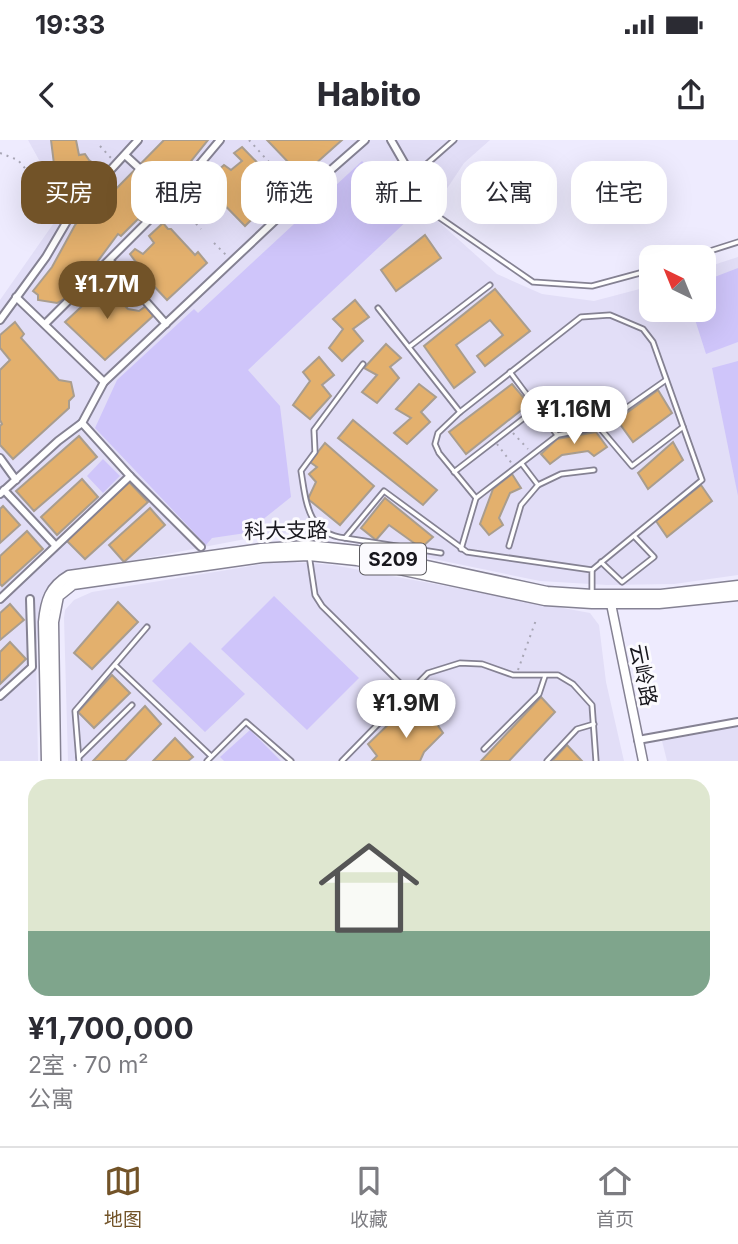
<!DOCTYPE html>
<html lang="zh">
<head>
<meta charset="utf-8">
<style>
	body { margin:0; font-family:Inter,"Noto Sans SC",sans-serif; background:#f2f2f3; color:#2b2b33; height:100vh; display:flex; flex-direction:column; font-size:26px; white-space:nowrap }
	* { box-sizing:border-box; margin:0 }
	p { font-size:23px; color:#7c7c81 }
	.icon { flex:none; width:38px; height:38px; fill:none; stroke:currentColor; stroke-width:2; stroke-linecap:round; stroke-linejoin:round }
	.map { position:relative; height:621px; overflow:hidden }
	.details { display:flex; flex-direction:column; background:#fff; flex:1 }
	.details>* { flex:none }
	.hud { position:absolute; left:21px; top:21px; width:696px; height:63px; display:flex; gap:14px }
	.needle { width:46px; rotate:317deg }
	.fabs { position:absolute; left:639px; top:105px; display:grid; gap:14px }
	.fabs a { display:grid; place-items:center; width:77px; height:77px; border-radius:14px; background:#fff; box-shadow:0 7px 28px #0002; font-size:35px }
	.price { position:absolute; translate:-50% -60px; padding:0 16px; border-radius:24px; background:#fff; color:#222; font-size:23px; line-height:46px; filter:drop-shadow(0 2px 4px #0008) }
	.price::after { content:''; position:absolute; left:50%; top:42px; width:21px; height:16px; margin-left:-10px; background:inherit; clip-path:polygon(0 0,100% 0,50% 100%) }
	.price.on { background:#725328; color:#fff }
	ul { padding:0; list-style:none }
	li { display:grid; align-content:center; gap:14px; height:371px; padding:0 28px }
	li+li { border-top:2px solid #e1e1e2 }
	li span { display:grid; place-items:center; height:217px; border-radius:21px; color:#555 }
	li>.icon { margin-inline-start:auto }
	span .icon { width:126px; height:126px; fill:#fffc; stroke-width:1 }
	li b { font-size:30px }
	.chip { padding:0 24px; border-radius:21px; background:#fff; box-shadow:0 7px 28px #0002; font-size:24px; line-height:63px }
	.chip.on { background:#725328; color:#fff }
	.status { display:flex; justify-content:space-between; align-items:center; height:49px; padding:0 35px; background:#fff; direction:ltr }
	.status svg { height:19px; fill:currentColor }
	header { display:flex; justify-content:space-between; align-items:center; height:91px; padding:0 28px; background:#fff; font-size:32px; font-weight:800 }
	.dock { display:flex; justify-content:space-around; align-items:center; height:98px; border-top:2px solid #e1e1e2; background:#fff; font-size:19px; color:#7c7c81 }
	.dock a { display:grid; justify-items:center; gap:4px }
	.dock .on { color:#725328 }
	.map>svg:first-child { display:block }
	.built { fill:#e2def7 }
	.green { fill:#cfc5fa }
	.building { fill:#e3b06d; stroke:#a99d8e; stroke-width:2 }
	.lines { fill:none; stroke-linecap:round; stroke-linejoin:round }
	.minor-tunnel { stroke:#cecbdc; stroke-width:6; stroke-dasharray:6 3; stroke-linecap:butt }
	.service-casing { stroke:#858293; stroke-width:7 }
	.minor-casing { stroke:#858293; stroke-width:10 }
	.tertiary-casing { stroke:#858293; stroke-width:11 }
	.primary-casing { stroke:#858293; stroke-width:13 }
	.path { stroke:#a8a6b5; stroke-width:2; stroke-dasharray:2 5; stroke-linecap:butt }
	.service { stroke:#fff; stroke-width:3.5 }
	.minor { stroke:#fff; stroke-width:6 }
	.tertiary { stroke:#fff; stroke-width:8 }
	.primary { stroke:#fff; stroke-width:10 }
	.labels { text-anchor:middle; stroke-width:6; stroke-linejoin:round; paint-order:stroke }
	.shield { fill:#fbfafe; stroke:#5c5b60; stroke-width:2 }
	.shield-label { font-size:19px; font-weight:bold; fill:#18171d }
	.street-label { font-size:21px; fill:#18171d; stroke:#fbfafe }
</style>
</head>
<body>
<div class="status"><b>19:33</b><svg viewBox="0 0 49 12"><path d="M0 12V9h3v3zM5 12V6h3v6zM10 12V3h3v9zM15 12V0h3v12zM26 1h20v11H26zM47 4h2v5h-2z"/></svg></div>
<header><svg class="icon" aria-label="back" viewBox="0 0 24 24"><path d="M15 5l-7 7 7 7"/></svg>Habito<svg class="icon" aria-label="share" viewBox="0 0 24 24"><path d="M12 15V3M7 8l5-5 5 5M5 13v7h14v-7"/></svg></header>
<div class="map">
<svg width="738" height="621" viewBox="0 0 738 621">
	<rect width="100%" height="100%" fill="#eeebfe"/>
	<!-- built -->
	<g class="built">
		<path d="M28,0h462l-26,23 -34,51 67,60 45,20 52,7 57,-15v24h53v-42l34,-11v318l-64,9 -67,1 -67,-4 -237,-49 -36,3 -210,40 -13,19 -8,54 2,113h-38v-461l65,-93z"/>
		<path d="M282,421l51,4 257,48 9,12 7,57 18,79h-556l-4,-143 1,-8 9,-10 18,-8z"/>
		<path d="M738,586v35h-71l-5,-20z"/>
	</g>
	<!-- green -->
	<g class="green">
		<path d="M362,21l18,19 -2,3 33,34 -163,153 32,36 11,91 -45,36 -34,5 -6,7 -111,-117 22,-48 77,-71 4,4z"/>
		<path d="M738,128v74l-32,12 -14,-44h12v-29z"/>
		<path d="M738,221v135l-26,-128z"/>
		<path d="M103,319l17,17 -17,17 -16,-17z"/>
		<path d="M274,456l85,82 -52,52 -86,-81z"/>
		<path d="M190,502l55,52 -40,38 -53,-51z"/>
		<path d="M250,590l31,31h-57l-4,-4z"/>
	</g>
	<!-- building -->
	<g class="building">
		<path d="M51,0h25l3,15 6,-1 4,6 11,8 -12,19 -11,-7 -8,4 -7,-7 -8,-13z"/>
		<path d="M164,0h44l-20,25 3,2 -50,54 -3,-2 -17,17 -3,-2 -38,51 -7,-4 -6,12 2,3 -12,7 -19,-3v-5l-5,-4 19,-24 23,-42 29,-35 6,5z"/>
		<path d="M267,0h75l-38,34 -15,-11z"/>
		<path d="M242,7l41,42 -38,37 -36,-37v-11l15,-13 7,5 11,-9 -8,-8z"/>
		<path d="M163,83l5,6h3l24,26 3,-3 9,11 -40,37 -16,-17 -21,-29 5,-5 8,5 11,-11 -5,-7z"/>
		<path d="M425,95l16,23 -45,33 -15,-21z"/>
		<path d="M110,140l9,10 -5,4 14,15 11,2 7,-5 7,10 -48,44 -40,-38z"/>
		<path d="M495,149l35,42 -45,35 -8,-10 26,-21 -13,-15 -34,25 19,27 -21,16 -30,-42z"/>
		<path d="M355,160l14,17 -16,12 10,12 -21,20 -13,-13 14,-19 -10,-10z"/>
		<path d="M15,182l9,12 -3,4 38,42 12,2 3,14 -5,5v7l-56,51 -13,-14v-19l2,-2 -2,-4v-50l10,-10 -10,-12v-13z"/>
		<path d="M386,204l15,14 -11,9 9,11 -22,25 -15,-11 15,-17 -13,-7z"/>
		<path d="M319,217l15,18 -12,10 9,11 -21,23 -17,-14 17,-24 -7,-9z"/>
		<path d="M419,244l17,13 -15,15 9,10 -23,22 -13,-11 17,-15 -15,-9z"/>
		<path d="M512,244l17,20 -63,50 -17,-22z"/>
		<path d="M658,250l14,23 -39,29 -16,-22z"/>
		<path d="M353,280l84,70 -14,15 -85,-67z"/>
		<path d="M596,292l11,15 -13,9 -6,-5 -26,4 -12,9 -9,-10 16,-15z"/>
		<path d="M79,296l18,21 -63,54 -18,-20z"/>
		<path d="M673,302l10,18 -35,29 -10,-16z"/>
		<path d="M325,303l49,43 -34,39 -32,-26 8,-17 -7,-8 8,-7 -7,-5z"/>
		<path d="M512,334l9,14 -11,5 -11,25 4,7 -14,10 -9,-11 13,-35z"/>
		<path d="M82,339l16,18 -41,38 -16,-18z"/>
		<path d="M129,342l19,20 -63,57 -19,-19z"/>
		<path d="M701,345l11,16 -45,36 -11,-16z"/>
		<path d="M385,358l48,39 -12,11 -32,-23 -13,15 -15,-12z"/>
		<path d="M3,366l17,19 -20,18v-34z"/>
		<path d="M150,368l15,17 -41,37 -15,-17z"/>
		<path d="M27,391l16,18 -41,37 -2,-2v-28z"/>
		<path d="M118,462l20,20 -46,47 -18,-16z"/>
		<path d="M10,464l14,16 -24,20v-27z"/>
		<path d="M10,502l16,17 -26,25v-32z"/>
		<path d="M112,535l18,18 -36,35 -16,-16z"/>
		<path d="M541,557l14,15 -46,49h-28z"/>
		<path d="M145,566l16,18 -36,37h-32z"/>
		<path d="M425,567l18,26 -19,19 -4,9h-48l5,-5 -9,-12 26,-25 11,11z"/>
		<path d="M175,598l18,19 -5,4h-35z"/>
		<path d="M567,605l15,16h-30z"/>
	</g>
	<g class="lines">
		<!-- minor-tunnel -->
		<path class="minor-tunnel" d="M138,27l29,26"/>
		<!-- service casing -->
		<g class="service-casing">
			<g id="service">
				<path d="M412,37l42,-37"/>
				<path d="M433,73l100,69 59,4 59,-16"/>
				<path d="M691,117l47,-15"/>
				<path d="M378,168l82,104"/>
				<path d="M409,207l81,-62"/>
				<path d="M510,232l47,63"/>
				<path d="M599,287l33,39 51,-39"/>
				<path d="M454,332l83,-64"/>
				<path d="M538,345l23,-11 33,-4"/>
				<path d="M476,358l82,-63 41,-8 67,-47"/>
				<path d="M345,398c-38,-4 -39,-37 -44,-67l14,-19 -1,-22 49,-66"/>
				<path d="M509,406l12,-41 17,-20 -16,-21"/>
				<path d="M461,409l15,-51 -37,-45 -4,-9 3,-11 22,-21 121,-95 29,-2 33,14 10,13 49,138 -110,90"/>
				<path d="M441,413l-96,-15 39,-47 83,61 125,18v24"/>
				<path d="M309,415l6,40 7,11 87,86"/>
				<path d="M601,422l21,20 32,-25 -20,-21"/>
				<path d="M115,525l96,91"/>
				<path d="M484,609l55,-55 6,-18"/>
				<path d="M79,617l53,-52"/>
				<path d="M79,621l-4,-50 72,-84"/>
				<path d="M207,621l39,-39 45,39"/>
				<path d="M342,621l86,-88 32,-10 22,1 31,11h45l15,9 19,21 4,56"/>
				<path d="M547,621l30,-32 17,-5"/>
			</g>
		</g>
		<!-- minor casing -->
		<g class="minor-casing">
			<g id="minor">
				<path d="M391,0l42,73"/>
				<path d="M125,15l13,12"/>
				<path d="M110,121l56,63"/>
				<path d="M16,157l88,85"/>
				<path d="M0,180l46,-63 27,-46 65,-71"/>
				<path d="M45,184l127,-127 48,-57"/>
				<path d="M82,283l48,53 71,71"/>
				<path d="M0,318l16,22"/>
				<path d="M4,350l51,55"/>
				<path d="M0,354l58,-53 24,-18 22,-41 196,-185 65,-57"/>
				<path d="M0,459l130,-123"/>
				<path d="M0,556l32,-29 -2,-68"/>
				<path d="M638,600l100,-18"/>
			</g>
		</g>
		<!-- tertiary casing -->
		<g class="tertiary-casing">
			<path id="tertiary" d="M610,459l33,162"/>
		</g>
		<!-- primary casing -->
		<g class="primary-casing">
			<g id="primary">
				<path d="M47,621l-3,-139c2,-21 6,-35 25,-46l192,-27 47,-3 49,5 190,41 45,3h69l77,-9"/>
				<path d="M55,621l-2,-139 5,-26 15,-12 189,-27 47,-2 48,5 188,40 47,3h67l79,-8"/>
			</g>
		</g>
		<!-- path -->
		<g class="path">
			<path d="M249,0l46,51"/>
			<path d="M100,6l11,12"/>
			<path d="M0,13l18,7 17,20 9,6 10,1 18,14"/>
			<path d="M177,63l24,26"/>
			<path d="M214,103l14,14"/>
			<path d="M513,293l15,16"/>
			<path d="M497,304l16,21"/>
			<path d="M518,530l18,-50"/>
		</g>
		<!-- service -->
		<use href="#service" class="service"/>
		<!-- minor -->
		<use href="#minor" class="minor"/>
		<!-- tertiary -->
		<use href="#tertiary" class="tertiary"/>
		<!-- primary -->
		<use href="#primary" class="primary"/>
	</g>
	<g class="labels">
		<!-- shield labels -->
		<rect class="shield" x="360" y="403.5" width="66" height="31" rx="5"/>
		<g class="shield-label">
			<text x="393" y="426">S209</text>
		</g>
		<!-- street labels -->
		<g class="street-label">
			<text transform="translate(286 391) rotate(-1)" y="7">科大支路</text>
			<text transform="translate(643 535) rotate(79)" y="7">云岭路</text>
		</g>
	</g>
</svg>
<div class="fabs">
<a><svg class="needle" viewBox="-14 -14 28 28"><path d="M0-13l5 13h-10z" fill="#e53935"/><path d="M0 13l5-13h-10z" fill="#7c7c81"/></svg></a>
</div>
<b class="price on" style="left:107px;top:181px">¥1.7M</b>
<b class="price" style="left:574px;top:306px">¥1.16M</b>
<b class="price" style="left:406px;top:600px">¥1.9M</b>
<div class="hud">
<a class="chip on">买房</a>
<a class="chip">租房</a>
<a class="chip">筛选</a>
<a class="chip">新上</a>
<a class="chip">公寓</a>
<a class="chip">住宅</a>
</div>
</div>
<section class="details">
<ul>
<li><span style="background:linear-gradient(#dfe7d0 70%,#7fa58c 0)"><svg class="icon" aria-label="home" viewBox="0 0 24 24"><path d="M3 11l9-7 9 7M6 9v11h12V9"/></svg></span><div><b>¥1,700,000</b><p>2室 · 70 m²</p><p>公寓</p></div></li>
</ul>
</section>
<nav class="dock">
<a class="on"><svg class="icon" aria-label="map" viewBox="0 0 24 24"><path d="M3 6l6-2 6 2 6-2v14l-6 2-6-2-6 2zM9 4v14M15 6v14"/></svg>地图</a>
<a><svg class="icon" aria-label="saved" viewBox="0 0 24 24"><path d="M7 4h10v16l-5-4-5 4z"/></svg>收藏</a>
<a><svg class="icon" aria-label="home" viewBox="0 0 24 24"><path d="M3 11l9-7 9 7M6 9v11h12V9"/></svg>首页</a>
</nav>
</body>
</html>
